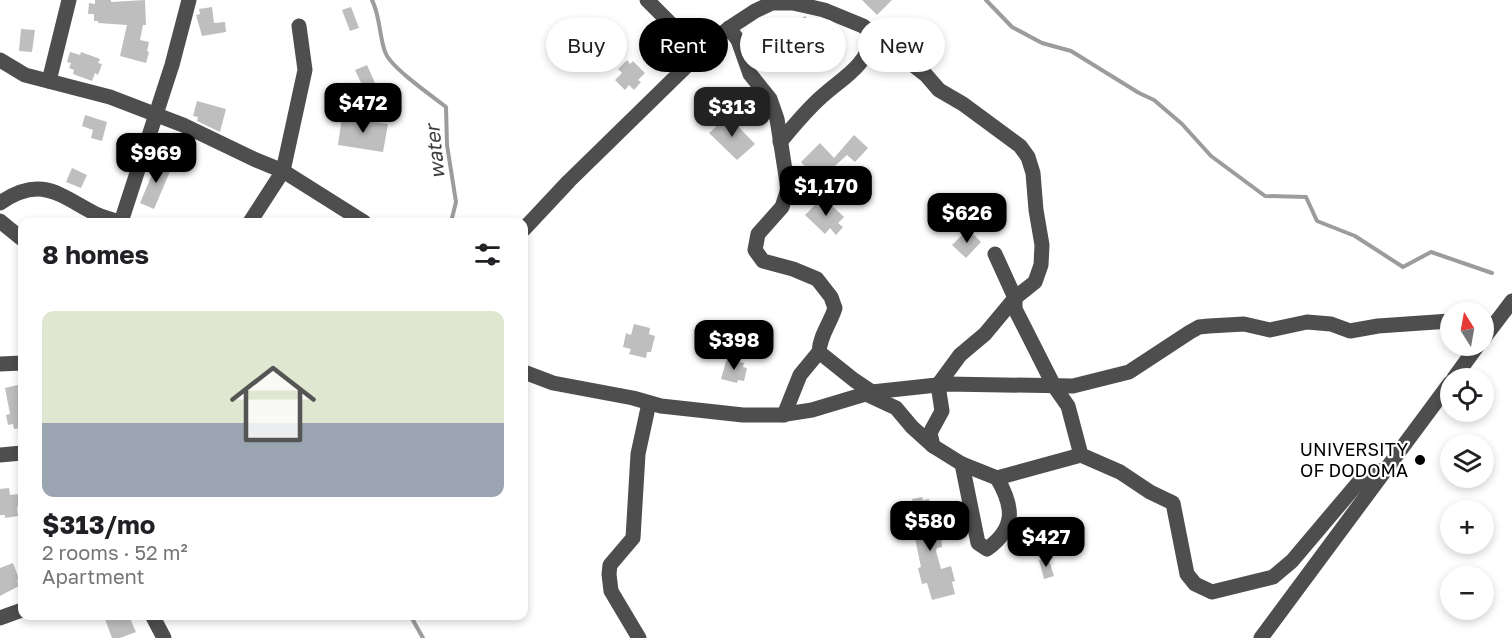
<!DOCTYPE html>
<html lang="en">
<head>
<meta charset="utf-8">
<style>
	body { margin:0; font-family:"Golos Text",sans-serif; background:#f2f2f2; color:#202124; height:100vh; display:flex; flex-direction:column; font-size:22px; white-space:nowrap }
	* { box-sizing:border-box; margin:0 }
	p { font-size:20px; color:#757577 }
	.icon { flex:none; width:33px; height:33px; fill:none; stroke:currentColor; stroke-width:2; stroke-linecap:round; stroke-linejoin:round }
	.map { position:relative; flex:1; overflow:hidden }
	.details { position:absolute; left:18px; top:218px; width:510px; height:402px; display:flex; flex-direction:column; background:#fff; border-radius:12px; box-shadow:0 3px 9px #0003 }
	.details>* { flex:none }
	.hud { position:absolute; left:546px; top:18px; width:570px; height:54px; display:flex; gap:12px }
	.needle { width:39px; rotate:349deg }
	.buttons { position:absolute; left:1440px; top:302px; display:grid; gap:12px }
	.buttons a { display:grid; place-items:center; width:54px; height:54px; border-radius:50%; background:#fff; box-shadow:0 3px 9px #0003; font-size:30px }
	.price { position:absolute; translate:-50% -51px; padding:0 14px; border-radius:12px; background:#000; color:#fff; font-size:20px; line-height:39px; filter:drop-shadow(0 2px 3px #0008) }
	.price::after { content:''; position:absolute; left:50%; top:36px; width:18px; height:14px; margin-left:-9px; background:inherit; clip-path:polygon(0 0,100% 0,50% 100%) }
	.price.current { background:#222; color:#fff }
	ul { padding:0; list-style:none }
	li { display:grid; align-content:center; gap:12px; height:318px; padding:0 24px }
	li+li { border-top:2px solid #e0e0e0 }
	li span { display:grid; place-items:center; height:186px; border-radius:12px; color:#555 }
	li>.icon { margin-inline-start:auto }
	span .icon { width:108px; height:108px; fill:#fffc; stroke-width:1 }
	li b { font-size:26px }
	h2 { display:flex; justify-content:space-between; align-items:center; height:72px; padding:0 24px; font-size:26px }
	.pill { padding:0 21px; border-radius:27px; background:#fff; box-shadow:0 3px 9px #0003; font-size:21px; line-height:54px }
	.pill.current { background:#000; color:#fff }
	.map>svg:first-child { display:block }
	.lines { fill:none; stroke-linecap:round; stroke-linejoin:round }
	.stream { stroke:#9c9c9c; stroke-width:4 }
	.building { fill:#bebebe }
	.minor { stroke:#4e4e4e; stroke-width:15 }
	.poi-dot { fill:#000; stroke:#fff; stroke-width:2 }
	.labels { text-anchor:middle; stroke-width:4.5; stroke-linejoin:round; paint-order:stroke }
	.poi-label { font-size:18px; fill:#000; stroke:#fff; text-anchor:end }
	.water-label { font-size:20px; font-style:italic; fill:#3d3d3d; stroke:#fff }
</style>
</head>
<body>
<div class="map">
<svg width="1512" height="638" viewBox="0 0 1512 638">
	<rect width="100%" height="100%" fill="#fff"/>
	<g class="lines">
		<!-- stream -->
		<g class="stream">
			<path d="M372,0c9,18 7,39 14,54 7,15 46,42 60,53l1,38 9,57 -5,20"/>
			<path d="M986,0l26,27 30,16 29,8 68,42 15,7 28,24 29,32 54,40 41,1 11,24 38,15 48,31 28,-15 61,21"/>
			<path d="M410,615l13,23"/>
		</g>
	</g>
	<!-- building -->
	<g class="building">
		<path d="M95,0h16v2l34,-2 1,25h-3l-3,15 9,2 -2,9 2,1 -3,11 -26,-7 7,-31 -29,-2v-2h-4v-7h-6l1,-11 6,1z"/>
		<path d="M862,0h30l-15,15z"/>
		<path d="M212,7l2,16 11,-1 1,10 -24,4 -6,-21 4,-1 -1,-5z"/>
		<path d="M351,7l8,21 -9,3 -8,-21z"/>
		<path d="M805,16l10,12 -40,32 -17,-20 20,-17 7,8z"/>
		<path d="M21,29l14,1 -3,22 -13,-1z"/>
		<path d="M70,52l10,3 1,-3 19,7 -2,4 4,1 -4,11 -3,-2 -3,8 -19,-7 1,-4 -5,-2 2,-5 -4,-1z"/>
		<path d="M627,60l3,4 3,-3 12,12 -7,7 3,2 -7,8 -5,-5 -4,5 -10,-10 7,-7 -4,-4z"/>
		<path d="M367,65l8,18 -11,6 -9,-19z"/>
		<path d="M197,101l29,8 -6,23 -23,-11 1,-4 -5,-1z"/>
		<path d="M85,115l22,7 -5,19 -11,-3 2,-8 -11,-4z"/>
		<path d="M728,116l27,28 -18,16 -28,-27z"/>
		<path d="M342,117l46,7 -5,28 -45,-7z"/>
		<path d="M854,135l14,13 -13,14 -8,-7 -29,26 -17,-19 19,-19 14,15z"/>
		<path d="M159,158l8,4 -2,4 6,3 -17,40 -14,-6z"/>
		<path d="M72,168l15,7 -6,13 -15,-6z"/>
		<path d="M823,197l21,20 -6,6 5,4 -7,8 -6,-7 -5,6 -20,-19z"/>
		<path d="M968,229l13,13 -15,16 -14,-13z"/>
		<path d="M634,324l16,4 -1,6 6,2 -4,16h-4l-1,6 -17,-4 2,-5 -8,-2 3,-14 5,2z"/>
		<path d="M727,358l17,5 -1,4 4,1 -3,13 -6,-1 -1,3 -16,-4z"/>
		<path d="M22,384v44l-8,1 -1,-5 -5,1 -2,-10 4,-1 -5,-26z"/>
		<path d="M9,488l1,7 9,-1 2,12 -4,1 1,9 -13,2v-3h-5v-26z"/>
		<path d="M922,497l1,3 6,-1 4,19 -4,1 4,19 8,-2 1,11 -5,1 -1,3 5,18 10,-3 4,15 -3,1 3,12 -23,6 -5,-17 -5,1 -4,-16 3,-1 -13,-62 5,-1 -1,-5z"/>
		<path d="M1048,557l6,19 -10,3 -5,-19z"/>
		<path d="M13,563l6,16 -2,1 2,6 -19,10v-28z"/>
		<path d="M109,615h15l1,3 4,-2 7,16 -16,6h-8l-7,-19 5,-2z"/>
	</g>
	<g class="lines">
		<!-- minor -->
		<g class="minor">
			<path d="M729,28l9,12 12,34 20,25 7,20 11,70 -6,18 -24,27 -3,16 8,11 30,8 24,10 14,18 4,11c-5,16 -15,27 -16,44l35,28 18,12 74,-8 127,2 56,-14 61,-40 9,-5 10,-1 35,-2 26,6 37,-8 24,2 19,7 28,-5 72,-5"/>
			<path d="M700,53l29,-25 26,-17 17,-8h21l31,7 39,16 63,49 13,15 24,14 57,42 8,11 5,16 3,37 6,35 -1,20 -6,17 -20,16 -30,36 -25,21 -22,30 4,26 -12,22 3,13 29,18 35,14 84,-23"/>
			<path d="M0,60l25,15 85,22 73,28 73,35 27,11 22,-101 -6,-44"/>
			<path d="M49,81l20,-81"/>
			<path d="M780,142c12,-14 24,-29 38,-42 24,-23 46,-30 56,-65"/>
			<path d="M0,203c42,-29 60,-7 98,12 7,3 15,5 22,7"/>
			<path d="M0,221l22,18"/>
			<path d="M121,222l51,-157 17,-65"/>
			<path d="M250,222l33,-51 81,51"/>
			<path d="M524,229l45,-48 131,-128 -53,-53"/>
			<path d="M995,254l20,44v11l39,77 14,20 13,49 39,17 30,20 23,11 14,71 8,10 17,8 61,-15 19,-16 66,-78 31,-16"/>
			<path d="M1484,338l28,-37"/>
			<path d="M0,364l22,-1"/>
			<path d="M524,372l29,11 80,15 28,8 82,9h37l32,-5 60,-18"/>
			<path d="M1454,378l24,-33"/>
			<path d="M866,394l30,14 16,19 21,19"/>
			<path d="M784,415l16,-40 19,-23"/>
			<path d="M0,455l22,-2"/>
			<path d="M962,464l16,79 9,6c29,-21 27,-42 10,-71"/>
			<path d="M152,615l12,23"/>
			<path d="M0,618l22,-8"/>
			<path d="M639,638l-28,-47 -2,-17 1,-9 23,-27 5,-84 11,-51"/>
			<path d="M1261,638l189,-255"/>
		</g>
	</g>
	<!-- markers -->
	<circle class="poi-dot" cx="1420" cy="460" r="6"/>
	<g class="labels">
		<!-- poi labels -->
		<g class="poi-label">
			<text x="1408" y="456">UNIVERSITY<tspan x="1408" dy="21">OF DODOMA</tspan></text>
		</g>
		<!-- water labels -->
		<g class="water-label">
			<text transform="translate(435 152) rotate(-96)" y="7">water</text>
		</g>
	</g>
</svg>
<div class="buttons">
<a><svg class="needle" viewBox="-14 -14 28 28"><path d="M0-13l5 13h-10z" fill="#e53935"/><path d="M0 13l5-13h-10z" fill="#757577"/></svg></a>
<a><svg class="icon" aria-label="locate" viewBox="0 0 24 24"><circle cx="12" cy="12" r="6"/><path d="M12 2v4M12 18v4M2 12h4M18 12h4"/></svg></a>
<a><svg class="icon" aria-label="layers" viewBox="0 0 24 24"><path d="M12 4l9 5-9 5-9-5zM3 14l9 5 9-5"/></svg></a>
<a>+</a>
<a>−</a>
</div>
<b class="price" style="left:363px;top:134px">$472</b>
<b class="price current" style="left:732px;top:138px">$313</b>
<b class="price" style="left:156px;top:184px">$969</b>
<b class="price" style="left:826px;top:217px">$1,170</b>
<b class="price" style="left:967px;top:244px">$626</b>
<b class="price" style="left:734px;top:371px">$398</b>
<b class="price" style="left:930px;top:552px">$580</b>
<b class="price" style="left:1046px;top:568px">$427</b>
<div class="hud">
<a class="pill">Buy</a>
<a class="pill current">Rent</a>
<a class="pill">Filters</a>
<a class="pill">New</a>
</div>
<section class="details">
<h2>8 homes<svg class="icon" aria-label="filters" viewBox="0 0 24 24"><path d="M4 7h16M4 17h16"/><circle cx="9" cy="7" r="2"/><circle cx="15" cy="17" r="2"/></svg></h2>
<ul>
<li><span style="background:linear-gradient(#dfe7d0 60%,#9aa5b1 0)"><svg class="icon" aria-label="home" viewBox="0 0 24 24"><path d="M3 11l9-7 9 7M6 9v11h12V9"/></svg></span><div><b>$313/mo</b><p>2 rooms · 52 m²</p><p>Apartment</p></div></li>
</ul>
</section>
</div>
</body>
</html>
